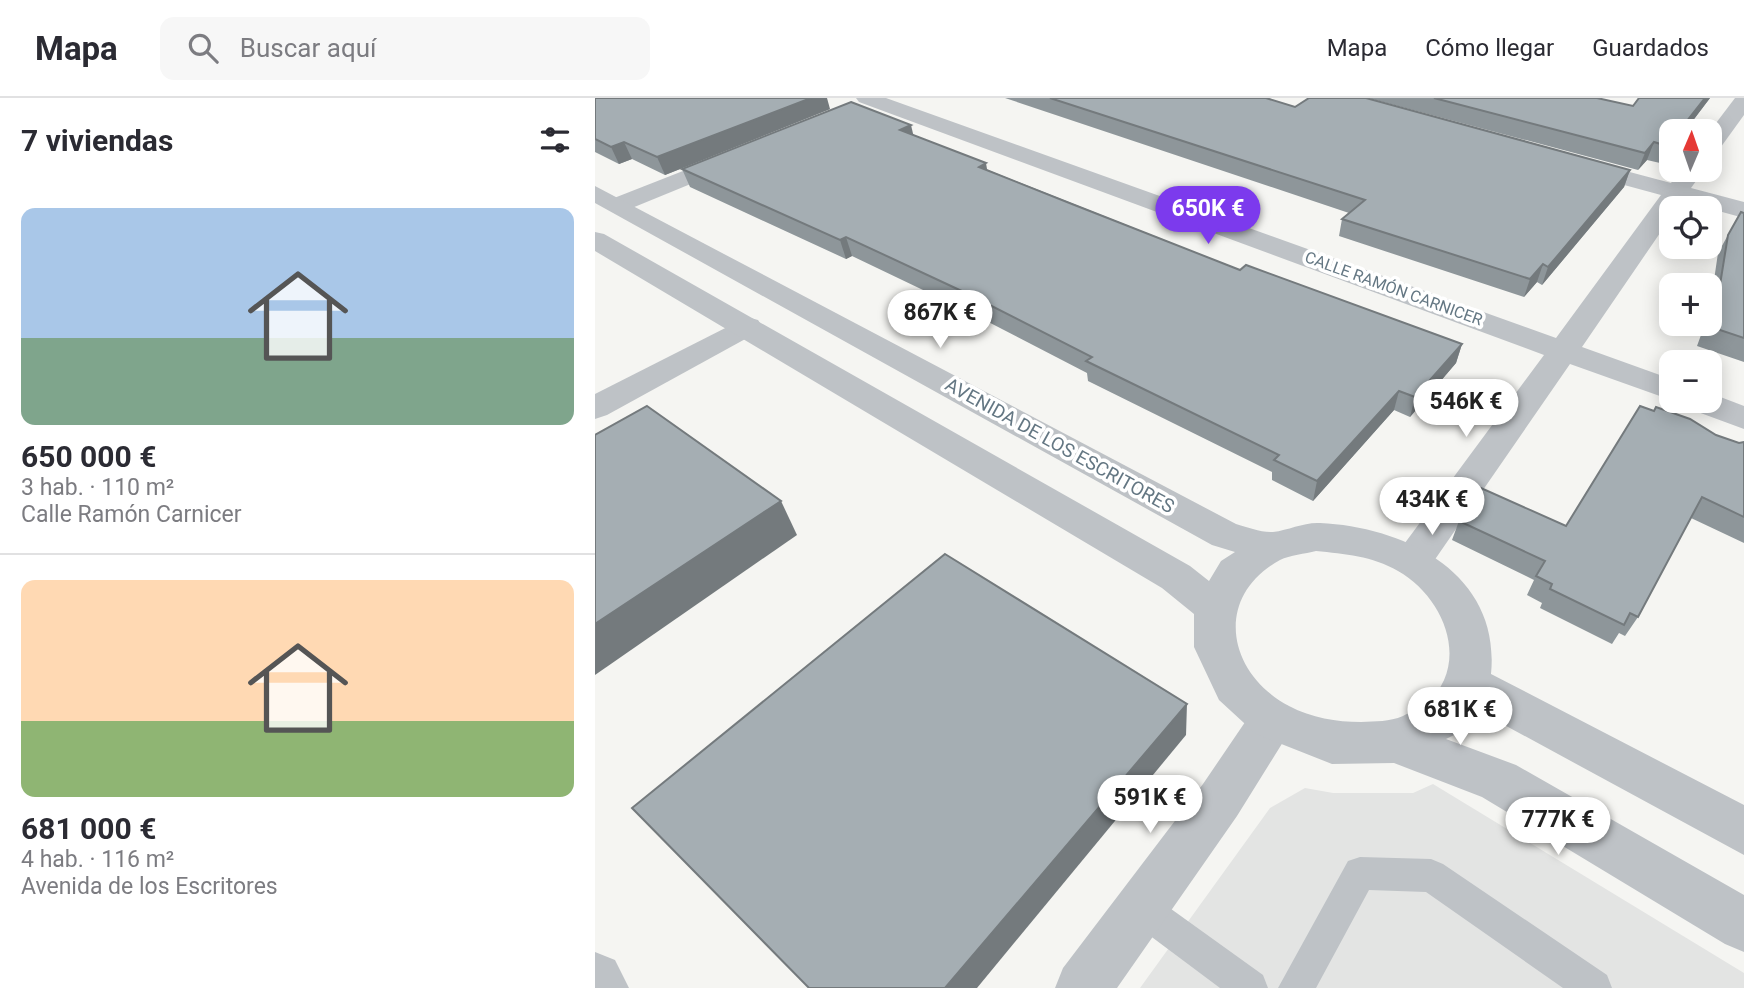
<!DOCTYPE html>
<html lang="es">
<head>
<meta charset="utf-8">
<style>
	body { margin:0; font-family:Roboto,sans-serif; background:#f7f7f7; color:#2b2b33; height:100vh; display:flex; flex-direction:column; font-size:26px; white-space:nowrap }
	* { box-sizing:border-box; margin:0 }
	p { font-size:23px; color:#7c7c81 }
	.icon { flex:none; width:38px; height:38px; fill:none; stroke:currentColor; stroke-width:2; stroke-linecap:round; stroke-linejoin:round }
	.map { position:relative; flex:1; overflow:hidden }
	.sheet { display:flex; flex-direction:column; background:#fff; width:595px }
	.sheet>* { flex:none }
	.needle { width:46px; rotate:2deg }
	.tools { position:absolute; left:1064px; top:21px; display:grid; gap:14px }
	.tools a { display:grid; place-items:center; width:63px; height:63px; border-radius:14px; background:#fff; box-shadow:0 4px 18px #0003; font-size:35px }
	.price { position:absolute; translate:-50% -60px; padding:0 16px; border-radius:24px; background:#fff; color:#222; font-size:23px; line-height:46px; filter:drop-shadow(0 2px 4px #0008) }
	.price::after { content:''; position:absolute; left:50%; top:42px; width:21px; height:16px; margin-left:-10px; background:inherit; clip-path:polygon(0 0,100% 0,50% 100%) }
	.price.current { background:#7c3aed; color:#fff }
	ul { padding:0; list-style:none }
	li { display:grid; align-content:center; gap:14px; height:371px; padding:0 21px }
	li+li { border-top:2px solid #e1e1e2 }
	li span { display:grid; place-items:center; height:217px; border-radius:14px; color:#555 }
	li>.icon { margin-inline-start:auto }
	span .icon { width:126px; height:126px; fill:#fffc; stroke-width:1 }
	li b { font-size:30px }
	h2 { display:flex; justify-content:space-between; align-items:center; height:84px; padding:0 21px; font-size:30px }
	header { display:flex; align-items:center; gap:42px; box-sizing:border-box; height:98px; padding:0 35px; background:#fff; border-bottom:2px solid #e1e1e2 }
	header strong { font-size:33px }
	nav { display:flex; gap:38px; margin-inline-start:auto; font-size:24px }
	.search { width:490px; height:63px; background:#f7f7f7; display:flex; align-items:center; gap:18px; box-sizing:border-box; padding:0 24px; border-radius:14px; color:#7c7c81; font-size:26px }
	main { display:flex; flex:1; min-height:0 }
	.map>svg:first-child { display:block }
	.built { fill:#e3e4e3 }
	.lines { fill:none; stroke-linecap:round; stroke-linejoin:round }
	.service { fill:#bec2c6; fill-rule:evenodd }
	.minor { fill:#bec2c6; fill-rule:evenodd }
	.tertiary { fill:#bec2c6; fill-rule:evenodd }
	.wall { fill:#8e969a }
	.shaded-wall { fill:#747a7d }
	.building { fill:#a5aeb3; stroke:#747a7d; stroke-width:2 }
	.labels { text-anchor:middle; stroke-width:7; stroke-linejoin:round; paint-order:stroke }
	.far-street-label { font-size:16px; fill:#647783; stroke:#fff }
	.street-label { font-size:19px; fill:#647783; stroke:#fff }
</style>
</head>
<body>
<header>
<strong>Mapa</strong>
<div class="search"><svg class="icon" aria-label="search" viewBox="0 0 24 24"><circle cx="10" cy="10" r="6"/><path d="M15 15l6 6"/></svg>Buscar aquí</div>
<nav><a>Mapa</a><a>Cómo llegar</a><a>Guardados</a></nav>
</header>
<main>
<section class="sheet">
<h2>7 viviendas<svg class="icon" aria-label="filters" viewBox="0 0 24 24"><path d="M4 7h16M4 17h16"/><circle cx="9" cy="7" r="2"/><circle cx="15" cy="17" r="2"/></svg></h2>
<ul>
<li><span style="background:linear-gradient(#a9c7e8 60%,#7fa58c 0)"><svg class="icon" aria-label="home" viewBox="0 0 24 24"><path d="M3 11l9-7 9 7M6 9v11h12V9"/></svg></span><div><b>650 000 €</b><p>3 hab. · 110 m²</p><p>Calle Ramón Carnicer</p></div></li>
<li><span style="background:linear-gradient(#ffd9b3 65%,#8fb573 0)"><svg class="icon" aria-label="home" viewBox="0 0 24 24"><path d="M3 11l9-7 9 7M6 9v11h12V9"/></svg></span><div><b>681 000 €</b><p>4 hab. · 116 m²</p><p>Avenida de los Escritores</p></div></li>
</ul>
</section>
<div class="map">
<svg width="1149" height="890" viewBox="0 0 1149 890">
	<rect width="100%" height="100%" fill="#f5f5f2"/>
	<!-- built -->
	<path class="built" d="M838,686l311,189v15h-604l130,-180 35,-20 28,5h80z"/>
	<g class="lines">
		<!-- service -->
		<g class="service">
			<path d="M765,759l71,2 12,5 164,111 5,13h-49l-137,-96 -57,-2 -53,98h-38l70,-127z"/>
			<path d="M546,793l12,5 110,79 5,13h-48l-91,-68 -5,-12 5,-12z"/>
		</g>
		<!-- minor -->
		<g class="minor">
			<path d="M261,0h30l670,240 105,-143 -92,-25 -4,-5 4,-5 8,-2 94,25 9,-13h24l-13,18 53,14v16l-62,-17 -5,7h-6v9l-89,130 89,32v21l-101,-36 -143,207 -14,5 -14,-5 -6,-10 6,-10 145,-196 -685,-253z"/>
			<path d="M1140,0h9v17l-26,36 -8,2v-22z"/>
			<path d="M139,53l8,2 4,5 -4,5 -115,47h-18l-3,-5 3,-5z"/>
			<path d="M152,219l11,3 4,6 -4,6 -151,83 -12,4v-25z"/>
			<path d="M1115,295l34,13v23l-57,-21 -4,-7h27z"/>
			<path d="M677,602l16,6 7,14 -7,14 -51,82 -120,172h-62l8,-20 140,-184 53,-78z"/>
			<path d="M0,854l20,8 14,28h-34z"/>
		</g>
		<!-- tertiary -->
		<path class="tertiary" d="M0,88l641,338c11,3 26,9 37,8 16,-2 31,-10 47,-9 86,4 181,51 171,151l253,131v50l-269,-146 -17,24 -12,6 70,26 228,130v57l-19,-8 -243,-147 -88,-34 -62,1 -76,-30 -37,-34 -25,-53v-33l-32,-26 -567,-337v-19l9,2 586,332 19,15 12,-20 14,-9 -23,-7 -617,-342zM721,453c29,3 56,5 82,20 46,26 74,93 28,133 -6,5 -16,8 -23,12 -14,6 -27,5 -42,6 -25,0 -49,-4 -72,-16 -62,-33 -76,-109 -9,-146 10,-5 25,-6 36,-9z"/>
	</g>
	<!-- wall -->
	<g class="wall">
		<path d="M0,0l235,11 -165,66 -33,-16 -13,5 -24,-12z"/>
		<path d="M410,0h261l29,9 335,63 -6,17 -82,98 -5,-3 -13,15 -185,-61 3,-17 7,-6z"/>
		<path d="M773,0h229l36,8 6,-8h71l-25,33h-14v17l-11,15 -13,-3 -9,10z"/>
		<path d="M319,38l74,34 252,100 222,74 -6,19 -46,54 -16,-7 -81,91 -41,-21v-8l-184,-91 -1,-8 -118,-61 -117,-56 -6,3 -156,-72 -8,-18z"/>
		<path d="M1149,115v149l-47,-16 8,-22h5v-17l8,-54 10,-18z"/>
		<path d="M1121,337l23,8 5,-1v101l-53,-25 -53,99 -13,19 -6,-3 -7,11 -72,-36 2,-5 -15,-8 7,-15 -82,-40 7,-19 107,5z"/>
	</g>
	<!-- shaded-wall -->
	<g class="shaded-wall">
		<path d="M216,0h16l3,11 -165,66 -8,-18z"/>
		<path d="M1110,0h5l-25,33h-6z"/>
		<path d="M316,27l4,17 -15,-12z"/>
		<path d="M1076,43v7l-11,15 7,-17z"/>
		<path d="M29,44l8,17 -13,5 -8,-17z"/>
		<path d="M1059,44l-7,18 -9,10 7,-17z"/>
		<path d="M391,65l3,18 -10,-14z"/>
		<path d="M1035,72l-6,17 -82,98 6,-18z"/>
		<path d="M251,139l6,19 -6,3 -6,-19z"/>
		<path d="M948,166l-6,18 -13,15 6,-18z"/>
		<path d="M867,246l-6,19 -46,54 5,-20z"/>
		<path d="M804,293l-5,19 -81,91 4,-20z"/>
		<path d="M186,403l16,34 -202,140v-51z"/>
		<path d="M592,606l-1,31 -209,253h-32z"/>
	</g>
	<!-- building -->
	<g class="building">
		<path d="M0,0h216l-154,59 -33,-15 -13,5 -16,-8z"/>
		<path d="M455,0h216l29,9 14,-9h57l264,72 -82,97 -5,-3 -13,15 -188,-60 23,-19z"/>
		<path d="M839,0h163l36,8 6,-8h66l-26,33h-8v10l-4,5 -13,-4 -9,11z"/>
		<path d="M256,4l60,23 -11,5 86,33 -7,4 93,37 168,66 6,-5 216,79 -47,53 -16,-6 -82,90 -43,-21 5,-5 -193,-94 6,-4 -126,-64 -120,-56 -6,3 -158,-71z"/>
		<path d="M1146,114l3,1v125l-36,-12 2,-2 9,-33 9,-56z"/>
		<path d="M52,308l134,95 -186,123v-189z"/>
		<path d="M1045,308l14,5 2,-4 34,12 26,16 23,8 5,-1v75l-42,-20 -64,120 -8,-4 -6,12 -74,-36 2,-5 -16,-8 9,-15 -86,-40 22,-33 85,38z"/>
		<path d="M350,456l242,150 -242,284h-136l-177,-180z"/>
	</g>
	<g class="labels">
		<!-- far-street labels -->
		<g class="far-street-label">
			<text transform="translate(799 190) rotate(20)" y="6">CALLE RAMÓN CARNICER</text>
		</g>
		<!-- street labels -->
		<g class="street-label">
			<text transform="translate(465 347) rotate(29)" y="7">AVENIDA DE LOS ESCRITORES</text>
		</g>
	</g>
</svg>
<div class="tools">
<a><svg class="needle" viewBox="-14 -14 28 28"><path d="M0-13l5 13h-10z" fill="#e53935"/><path d="M0 13l5-13h-10z" fill="#7c7c81"/></svg></a>
<a><svg class="icon" aria-label="locate" viewBox="0 0 24 24"><circle cx="12" cy="12" r="6"/><path d="M12 2v4M12 18v4M2 12h4M18 12h4"/></svg></a>
<a>+</a>
<a>−</a>
</div>
<b class="price current" style="left:613px;top:148px">650K €</b>
<b class="price" style="left:345px;top:252px">867K €</b>
<b class="price" style="left:871px;top:341px">546K €</b>
<b class="price" style="left:837px;top:439px">434K €</b>
<b class="price" style="left:865px;top:649px">681K €</b>
<b class="price" style="left:555px;top:737px">591K €</b>
<b class="price" style="left:963px;top:759px">777K €</b>
</div>
</main>
</body>
</html>
